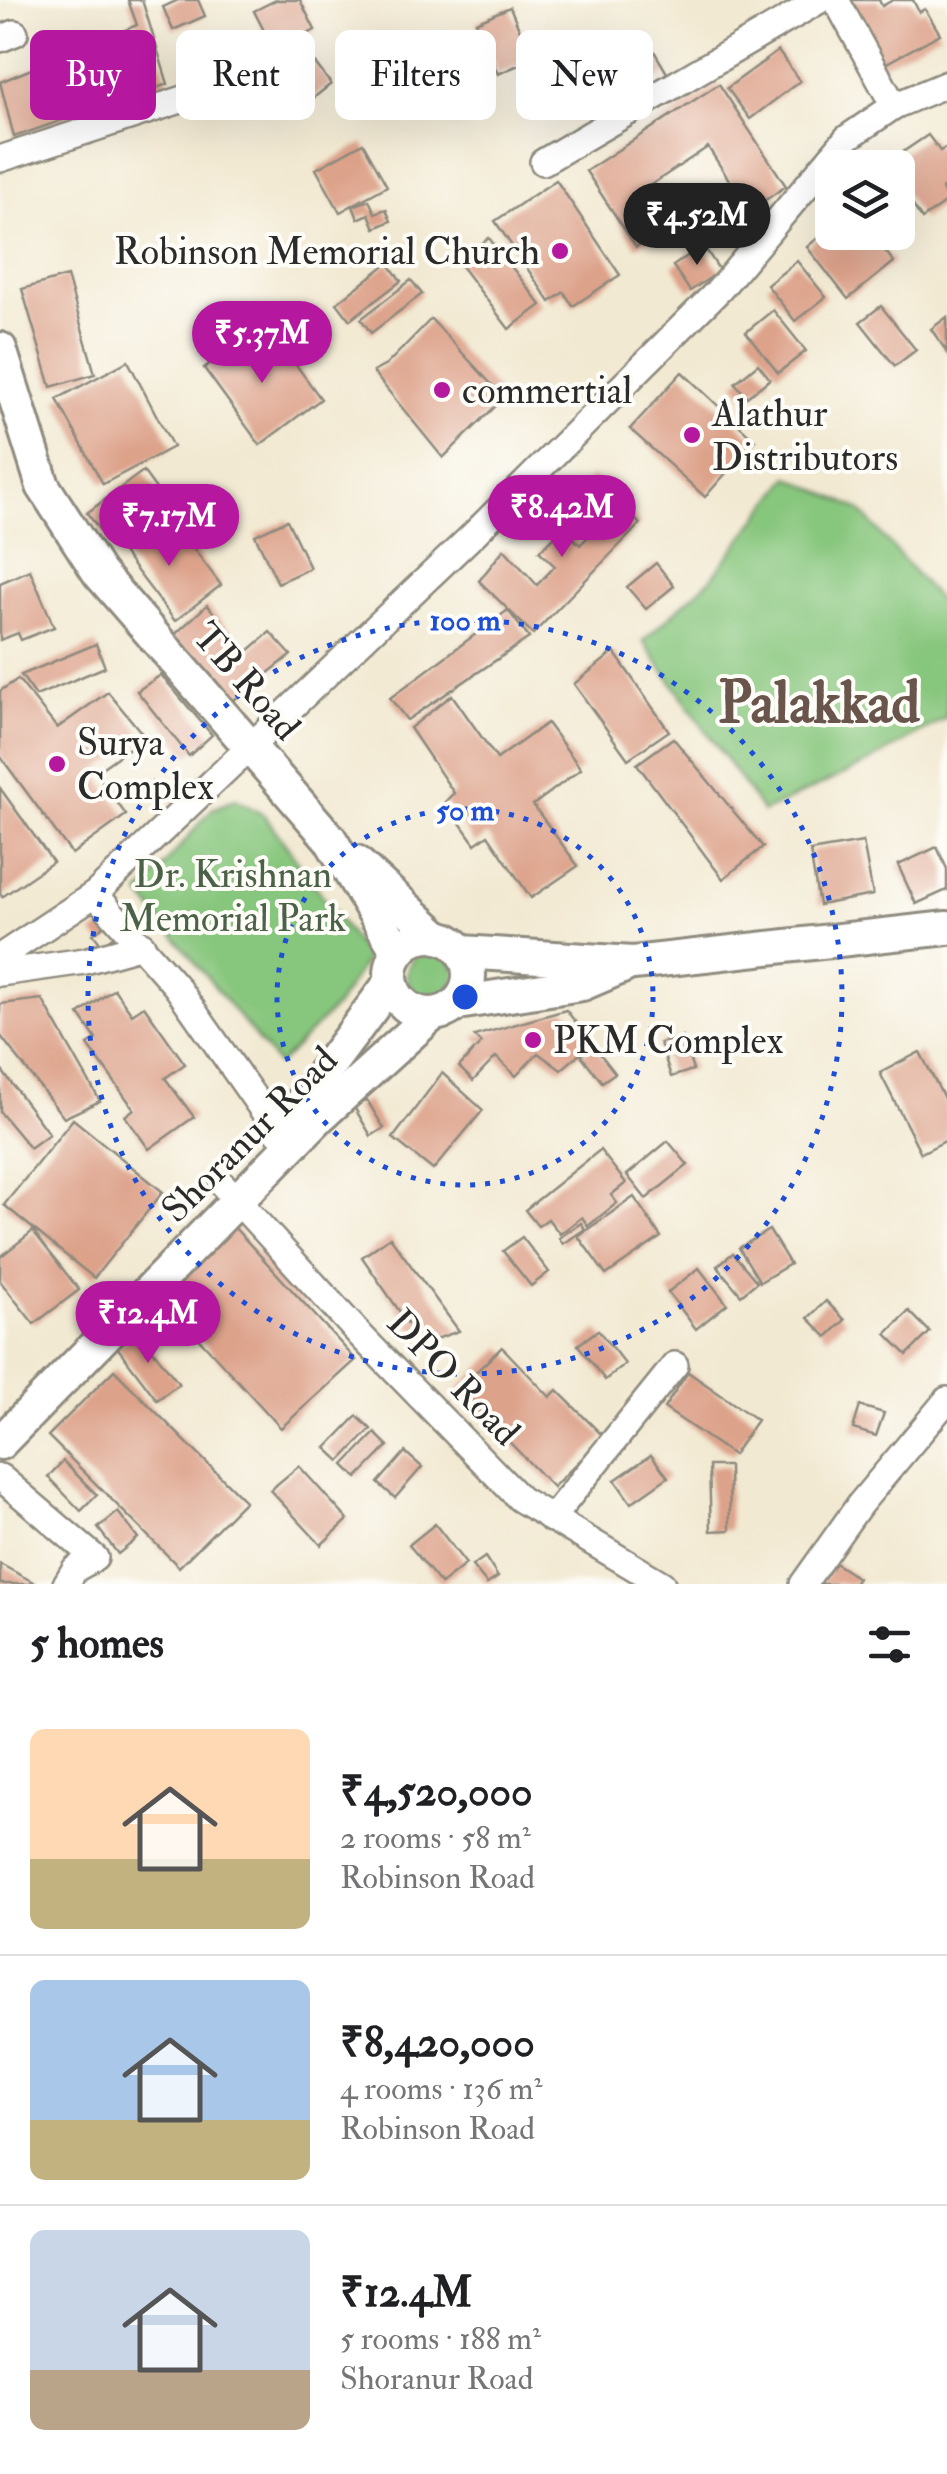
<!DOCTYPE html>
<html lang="en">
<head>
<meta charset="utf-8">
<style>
	body { margin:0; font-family:"IM FELL Double Pica",serif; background:#f6f6f6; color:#202124; height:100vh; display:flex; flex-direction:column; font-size:38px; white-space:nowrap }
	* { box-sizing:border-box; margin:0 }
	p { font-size:32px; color:#757577 }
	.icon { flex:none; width:55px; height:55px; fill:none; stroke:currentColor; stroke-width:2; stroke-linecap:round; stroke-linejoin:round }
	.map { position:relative; height:1584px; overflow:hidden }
	.drawer { display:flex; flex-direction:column; background:#fff; flex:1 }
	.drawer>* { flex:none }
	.banner { position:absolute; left:30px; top:30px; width:888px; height:90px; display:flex; gap:20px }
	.tools { position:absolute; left:815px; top:150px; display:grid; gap:20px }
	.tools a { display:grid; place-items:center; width:100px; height:100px; border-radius:15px; background:#fff; box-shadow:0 10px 40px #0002; font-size:50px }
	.price { position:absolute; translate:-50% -85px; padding:0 22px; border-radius:35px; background:#b5179e; color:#fff; font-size:32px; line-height:65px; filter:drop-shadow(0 2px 5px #0008) }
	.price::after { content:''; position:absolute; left:50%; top:60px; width:30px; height:22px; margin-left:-15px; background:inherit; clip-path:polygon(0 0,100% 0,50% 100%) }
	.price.active { background:#222; color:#fff }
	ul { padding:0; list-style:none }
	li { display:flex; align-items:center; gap:30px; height:250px; padding:0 30px }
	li+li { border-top:2px solid #e0e0e0 }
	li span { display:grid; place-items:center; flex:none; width:280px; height:200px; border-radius:15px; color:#555 }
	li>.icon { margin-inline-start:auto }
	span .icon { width:120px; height:120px; fill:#fffc; stroke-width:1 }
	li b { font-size:42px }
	h2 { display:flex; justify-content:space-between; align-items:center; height:120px; padding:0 30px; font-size:42px }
	.chip { padding:0 35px; border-radius:15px; background:#fff; box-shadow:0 10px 40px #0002; font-size:35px; line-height:90px }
	.chip.active { background:#b5179e; color:#fff }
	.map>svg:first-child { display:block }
	.green { fill:#87c67d; stroke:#597854; stroke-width:2.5 }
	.building { fill:#dda28a }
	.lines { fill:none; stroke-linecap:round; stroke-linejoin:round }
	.minor-casing { stroke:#8e8a7e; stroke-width:30 }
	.major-casing { stroke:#8e8a7e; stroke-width:38 }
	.minor { stroke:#fff; stroke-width:25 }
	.major { stroke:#fff; stroke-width:32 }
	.ring { fill:none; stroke:#1d4ed8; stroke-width:5; stroke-dasharray:5 10 }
	.poi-dot { fill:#b5179e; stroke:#fdfcf7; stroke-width:4 }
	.labels { text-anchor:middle; stroke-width:8; stroke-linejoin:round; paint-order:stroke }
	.poi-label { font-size:38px; fill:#2b2b2b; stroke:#fdfcf7; text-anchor:start }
	.street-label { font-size:38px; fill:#2b2b2b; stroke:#fdfcf7 }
	.park-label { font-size:38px; fill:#4b6148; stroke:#fdfcf7 }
	.town-label { font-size:58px; font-weight:bold; fill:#69554c; stroke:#fdfcf7 }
	.centre { fill:#1d4ed8; stroke:#fdfcf7; stroke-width:5 }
	.ring-label { font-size:30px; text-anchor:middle; font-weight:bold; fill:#1d4ed8; stroke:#fdfcf7; stroke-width:8; stroke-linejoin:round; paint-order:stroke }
</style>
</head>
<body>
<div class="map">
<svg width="947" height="1584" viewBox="0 0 947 1584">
	<rect width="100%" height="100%" fill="#fdfcf7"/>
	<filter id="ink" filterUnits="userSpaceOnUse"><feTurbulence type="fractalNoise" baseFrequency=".01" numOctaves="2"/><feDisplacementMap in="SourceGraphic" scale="20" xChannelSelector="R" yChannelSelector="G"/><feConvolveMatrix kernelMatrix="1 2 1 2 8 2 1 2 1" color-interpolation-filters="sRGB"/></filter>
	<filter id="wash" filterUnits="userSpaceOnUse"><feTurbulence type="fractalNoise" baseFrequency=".0048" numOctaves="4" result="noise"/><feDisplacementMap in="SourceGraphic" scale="40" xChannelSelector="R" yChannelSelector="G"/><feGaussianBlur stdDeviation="2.25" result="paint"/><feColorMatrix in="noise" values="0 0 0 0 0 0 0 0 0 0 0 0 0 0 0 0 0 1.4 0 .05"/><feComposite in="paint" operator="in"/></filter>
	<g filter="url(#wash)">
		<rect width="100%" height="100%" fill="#f2e9d2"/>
		<!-- green -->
		<g class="green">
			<path d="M789,477l70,32 88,101v107l-81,47 -103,48 -120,-171 68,-62z"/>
			<path d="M236,799l29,17 102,142 -31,48 -58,59 -138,-171 72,-85z"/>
			<circle cx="431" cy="975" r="24"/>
		</g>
		<g id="blocks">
			<!-- building -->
			<g class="building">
				<path d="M128,0h14l26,84 -154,53 -14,-55 137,-57z"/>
				<path d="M178,0h20l7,16 -32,14 -10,-23z"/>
				<path d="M276,0h24l15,30 -15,8 10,19 -26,13 -30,-59z"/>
				<path d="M845,0h34l3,6 11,-6h20l6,12 6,-3 15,25 -59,32z"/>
				<path d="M510,7l22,52 -34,15 -22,-52z"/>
				<path d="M644,34l23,39 -48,30 -24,-39z"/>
				<path d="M778,51l22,30 -50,38 -23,-31z"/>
				<path d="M455,58l29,37 -17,13 -29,-36z"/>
				<path d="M312,59l19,25 -25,20 -20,-26z"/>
				<path d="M719,84l67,102 -37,25 -41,-64 -62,41 24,37 -34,22 -50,-76z"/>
				<path d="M928,135l12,16 7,-4v38l-5,4 5,12 -25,18 -24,-36v-15l-13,-4z"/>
				<path d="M363,143l24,43 -47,26 -24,-43z"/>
				<path d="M556,180l64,95 -47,31 -9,-14 -14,10 -55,-81z"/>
				<path d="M369,200l6,13 11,-4 5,12 -16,7 -6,-14 -11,5 -5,-13z"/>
				<path d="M832,226v6h38l24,30 -46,37 -41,-52z"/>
				<path d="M489,238l52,67 -32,24 -51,-67z"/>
				<path d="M703,245l17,26 -30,20 -17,-25z"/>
				<path d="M797,261l29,36 -31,24 -28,-36z"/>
				<path d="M388,263l13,18 -51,39 -13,-17z"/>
				<path d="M67,276l28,98 -44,13 -29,-98z"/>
				<path d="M411,280l11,14 -51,39 -10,-14z"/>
				<path d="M881,306l35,44 -21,16 -35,-44z"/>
				<path d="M773,310l33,41 -28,22 -32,-41z"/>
				<path d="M947,317v35l-16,-23z"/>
				<path d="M431,319l73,79 -61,60 -70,-86 13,-7z"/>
				<path d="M255,331l14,20 11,-8 41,56 -61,46 -56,-77z"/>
				<path d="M128,361l45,86 -70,37 -46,-85z"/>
				<path d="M758,364l12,15 -23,18 -12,-14z"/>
				<path d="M682,372l73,68 -50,57 -75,-68z"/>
				<path d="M143,471l24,33 -55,42 -25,-33z"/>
				<path d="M592,476l48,48 -107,110 -54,-53 25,-32 33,36 18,-19 -16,-15 25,-23 16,17 18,-19 -28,-25z"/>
				<path d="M151,518l24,32 12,-10 34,45 -46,36 -58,-76z"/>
				<path d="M287,520l23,48 -32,15 -23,-48z"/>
				<path d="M656,563l18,23 -28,23 -19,-22z"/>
				<path d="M30,570l24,57 -33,13 -3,-7 -18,7v-57z"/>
				<path d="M207,605l41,46 22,-19 21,23 -61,48 -58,-66z"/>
				<path d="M508,610l21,28 -122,82 -17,-22z"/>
				<path d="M96,644l9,23 -69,29 -15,-21z"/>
				<path d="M614,652l55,79 -41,28 -54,-75z"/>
				<path d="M161,675l51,60 -23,21 -52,-65z"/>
				<path d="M18,679l39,49 51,-36 37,45 -49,35 30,43 -54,39 -72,-98v-65z"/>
				<path d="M452,695l45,64 50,-36 34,46 -48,36 45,61 -47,32 -43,-63 -13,9 -30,-42 9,-9 -44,-65z"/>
				<path d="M673,738l90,109 -40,32 -86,-115z"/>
				<path d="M0,788l53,74 -51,35 -2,-4z"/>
				<path d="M863,842l10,53 -54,10 -9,-54z"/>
				<path d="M937,847l10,22v21l-31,14 -18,-39z"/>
				<path d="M106,924l9,11 -13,10 -9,-11z"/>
				<path d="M114,989l18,25 12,-8 41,58 -20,14 29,39 -45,32 -24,-33 9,-7 -46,-64 8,-6 -17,-25z"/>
				<path d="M42,999l58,102 -36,17 -64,-83v-31z"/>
				<path d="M566,1010l26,33 -31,27 -23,-17 -22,23 -20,-19 -23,24 -14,-14 22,-24 -7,-7z"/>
				<path d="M682,1037l11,33 -22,7 -11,-34z"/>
				<path d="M594,1046l21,27 -13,9 -21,-27z"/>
				<path d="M920,1052l27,52v36l-26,13 -41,-80z"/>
				<path d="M0,1068l49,66 -19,14 -30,-36z"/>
				<path d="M442,1073l41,37 -50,60 -40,-32z"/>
				<path d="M367,1100l17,28 -13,8 -17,-29z"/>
				<path d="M73,1119l90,73 -69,86 -90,-73z"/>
				<path d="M668,1141l20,24 -42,34 -19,-24z"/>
				<path d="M600,1150l26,33 -15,12 6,8 -29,23 -6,-9 -22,17 -12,-15 -10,7 -13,-16z"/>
				<path d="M634,1197l27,40 -55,38 -28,-39z"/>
				<path d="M581,1223l4,6 -22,15 -4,-6z"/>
				<path d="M233,1226l123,134 -75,68 -123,-134z"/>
				<path d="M769,1230l21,34 -30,18 -21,-34z"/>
				<path d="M33,1231l46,59 -45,34 -34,-43v-24z"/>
				<path d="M390,1237l69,94 -37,13 -60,-87z"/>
				<path d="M522,1237l27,35 -18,14 -28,-35z"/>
				<path d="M733,1253l24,29 -16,13 -24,-29z"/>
				<path d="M699,1268l28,36 -31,25 -28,-37z"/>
				<path d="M826,1301l19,19 -18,17 -19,-19z"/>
				<path d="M909,1311l21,21 -23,23 -21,-21z"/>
				<path d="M598,1330l27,34 -20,16 -27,-35z"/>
				<path d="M138,1331l41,53 -22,16 -40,-53z"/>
				<path d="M502,1347l48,50 7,-7 47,47 -51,50 -95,-98z"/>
				<path d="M114,1370l131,131 -66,66 -131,-131z"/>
				<path d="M688,1372l69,48 -24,35 -69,-47z"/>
				<path d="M860,1406l24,7 -8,23 -23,-7z"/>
				<path d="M357,1416l14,13 -31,32 -14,-13z"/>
				<path d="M375,1433l13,13 -31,32 -13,-13z"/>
				<path d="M405,1452l17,15 -27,31 -17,-15z"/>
				<path d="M651,1455l17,22 -37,26 -16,-23z"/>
				<path d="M63,1461l34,34 -16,16 -33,-34z"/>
				<path d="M299,1466l49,54 -27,25 -51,-55z"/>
				<path d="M709,1466h20l1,64 -19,1z"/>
				<path d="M118,1512l20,26 -20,16 -20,-26z"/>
				<path d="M435,1524l31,40 -25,20 -32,-39z"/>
				<path d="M485,1557l13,20 -11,7 -15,-18z"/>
				<path d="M835,1563l23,15 -4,6h-34z"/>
				<path d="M0,1564l37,20h-37z"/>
			</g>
		</g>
	</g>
	<g filter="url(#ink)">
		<use href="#blocks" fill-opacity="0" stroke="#8e8a7e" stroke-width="2.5"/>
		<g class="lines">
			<!-- minor casing -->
			<g class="minor-casing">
				<g id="minor">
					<path d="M836,0l58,106"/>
					<path d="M0,39l15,-6"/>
					<path d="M0,159l199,-65"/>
					<path d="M543,162l277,-162"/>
					<path d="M95,894l81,92 102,146"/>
					<path d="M0,957l95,-63 380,-361 245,-244 127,-151 47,-32 53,-22"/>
					<path d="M0,973l85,-12 57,-16"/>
					<path d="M223,1185l138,151 159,163 142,85"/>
					<path d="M0,1477l95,81 -20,11 -9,15"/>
					<path d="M551,1519l124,-154"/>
					<path d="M803,1584l57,-80 87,-104"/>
				</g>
			</g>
			<!-- major casing -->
			<g class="major-casing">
				<g id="major">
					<path d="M0,349l43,137 56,87 231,266 68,113"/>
					<path d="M356,862l82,75"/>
					<circle cx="430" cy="975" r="39"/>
					<path d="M462,952l171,11 314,-35"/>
					<path d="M457,1003l125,-19 42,-18"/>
					<path d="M283,1127l108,-145"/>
					<path d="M0,1443l319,-326 114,-103"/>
				</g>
			</g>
			<!-- minor -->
			<use href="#minor" class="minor"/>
			<!-- major -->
			<use href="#major" class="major"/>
		</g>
	</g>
	<!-- distance rings -->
	<g class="ring">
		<circle cx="465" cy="997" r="188"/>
		<circle cx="465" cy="997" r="377"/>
	</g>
	<!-- markers -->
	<g class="poi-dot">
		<circle cx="560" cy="251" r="10"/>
		<circle cx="442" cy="390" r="10"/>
		<circle cx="692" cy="435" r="10"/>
		<circle cx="57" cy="764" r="10"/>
		<circle cx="533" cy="1040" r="10"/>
	</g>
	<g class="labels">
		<!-- poi labels -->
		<g class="poi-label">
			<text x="540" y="264" text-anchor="end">Robinson Memorial Church</text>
			<text x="462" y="403">commertial</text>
			<text x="712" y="426">Alathur<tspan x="712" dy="44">Distributors</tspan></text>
			<text x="77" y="755">Surya<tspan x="77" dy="44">Complex</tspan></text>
			<text x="553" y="1053">PKM Complex</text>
		</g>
		<!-- street labels -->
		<g class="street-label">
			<text transform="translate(247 681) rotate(49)" y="13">TB Road</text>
			<text transform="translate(249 1134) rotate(-45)" y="13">Shoranur Road</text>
			<text transform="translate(454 1377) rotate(46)" y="13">DPO Road</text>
		</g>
		<!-- park labels -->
		<g class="park-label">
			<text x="233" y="887">Dr. Krishnan<tspan x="233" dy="44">Memorial Park</tspan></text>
		</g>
		<!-- town labels -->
		<g class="town-label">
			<text x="819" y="722">Palakkad</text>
		</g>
	</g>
	<circle cx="465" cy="997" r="15" class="centre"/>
	<g class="ring-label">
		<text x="465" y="630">100 m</text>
		<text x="465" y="820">50 m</text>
	</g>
</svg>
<div class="tools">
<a><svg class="icon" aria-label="layers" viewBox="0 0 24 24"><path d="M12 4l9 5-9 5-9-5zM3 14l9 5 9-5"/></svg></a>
</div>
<b class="price active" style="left:697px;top:268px">₹4.52M</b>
<b class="price" style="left:262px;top:386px">₹5.37M</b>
<b class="price" style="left:562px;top:560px">₹8.42M</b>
<b class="price" style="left:169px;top:569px">₹7.17M</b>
<b class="price" style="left:148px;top:1366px">₹12.4M</b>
<div class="banner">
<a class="chip active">Buy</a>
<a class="chip">Rent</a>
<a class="chip">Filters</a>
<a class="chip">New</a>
</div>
</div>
<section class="drawer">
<h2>5 homes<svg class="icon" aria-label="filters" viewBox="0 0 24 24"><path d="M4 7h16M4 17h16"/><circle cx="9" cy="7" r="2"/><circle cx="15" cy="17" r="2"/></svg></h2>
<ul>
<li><span style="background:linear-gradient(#ffd9b3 65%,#c2b280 0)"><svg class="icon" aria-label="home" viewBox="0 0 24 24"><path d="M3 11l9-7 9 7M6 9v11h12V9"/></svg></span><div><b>₹4,520,000</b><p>2 rooms · 58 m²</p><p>Robinson Road</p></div></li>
<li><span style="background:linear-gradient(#a9c7e8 70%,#c2b280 0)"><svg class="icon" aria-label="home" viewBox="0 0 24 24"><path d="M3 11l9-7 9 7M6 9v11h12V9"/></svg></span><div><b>₹8,420,000</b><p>4 rooms · 136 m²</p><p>Robinson Road</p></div></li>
<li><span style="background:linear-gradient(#c9d6e8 70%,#b9a48a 0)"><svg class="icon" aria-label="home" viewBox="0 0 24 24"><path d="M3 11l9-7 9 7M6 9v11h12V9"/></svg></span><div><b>₹12.4M</b><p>5 rooms · 188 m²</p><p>Shoranur Road</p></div></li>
</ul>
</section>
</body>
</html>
